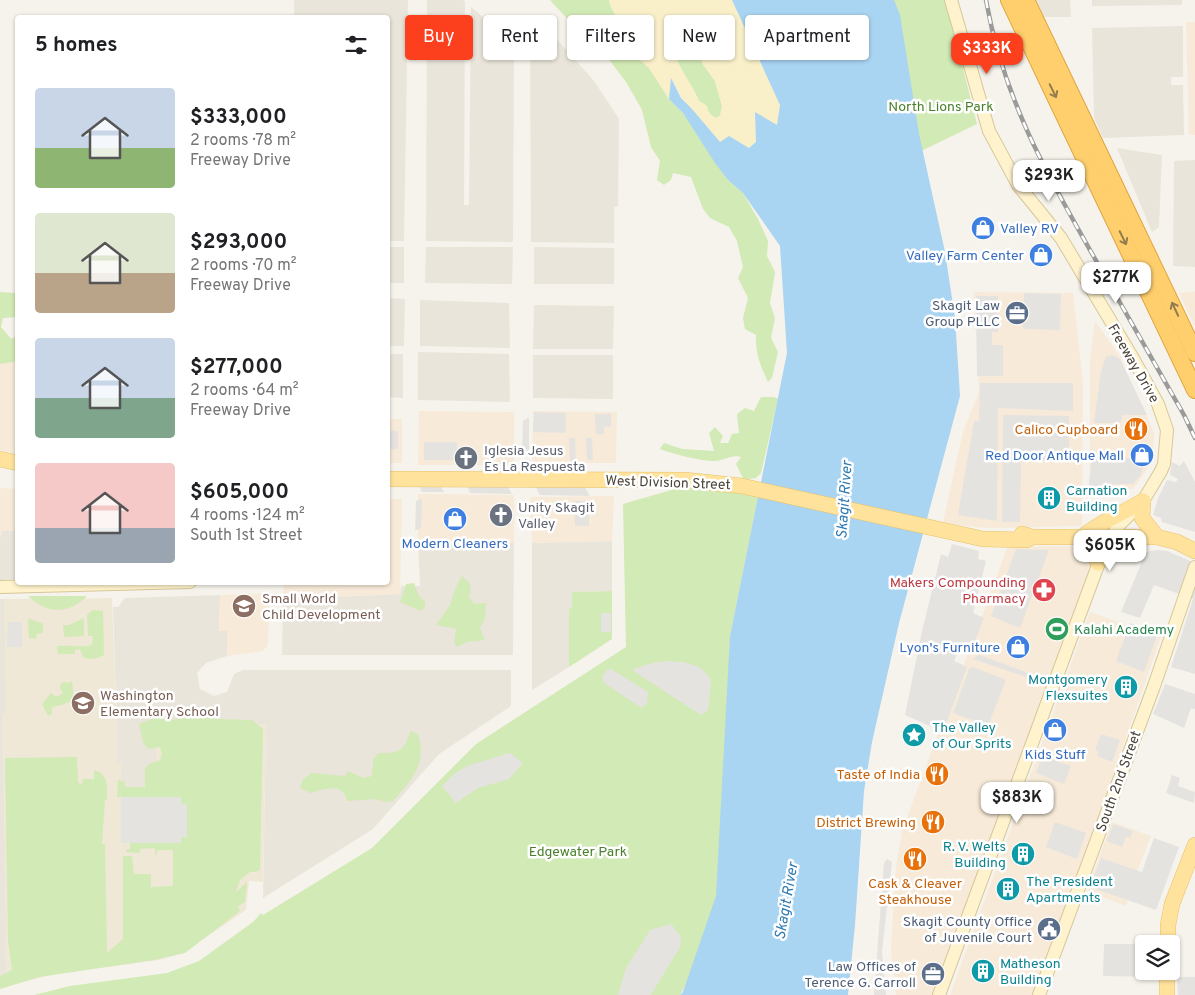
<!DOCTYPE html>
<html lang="en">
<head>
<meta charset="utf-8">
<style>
	body { margin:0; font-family:Overpass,sans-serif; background:#f6f6f6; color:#202124; height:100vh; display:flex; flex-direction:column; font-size:19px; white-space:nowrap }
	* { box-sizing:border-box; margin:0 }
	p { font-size:16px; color:#757577 }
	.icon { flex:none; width:28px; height:28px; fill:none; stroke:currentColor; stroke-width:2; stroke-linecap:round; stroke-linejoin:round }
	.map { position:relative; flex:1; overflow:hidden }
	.side { position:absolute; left:15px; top:15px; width:375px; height:570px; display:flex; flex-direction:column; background:#fff; border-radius:5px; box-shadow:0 1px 4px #0004 }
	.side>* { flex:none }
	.banner { position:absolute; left:405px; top:15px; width:475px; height:45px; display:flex; gap:10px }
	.tools { position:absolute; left:1135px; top:935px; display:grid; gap:10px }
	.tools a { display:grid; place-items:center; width:45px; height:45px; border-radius:5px; background:#fff; box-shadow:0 1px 4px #0004; font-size:25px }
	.price { position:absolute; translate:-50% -42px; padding:0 11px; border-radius:10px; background:#fff; color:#222; font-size:16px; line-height:32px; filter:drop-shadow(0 1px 2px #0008) }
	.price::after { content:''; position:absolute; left:50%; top:30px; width:15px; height:11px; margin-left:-8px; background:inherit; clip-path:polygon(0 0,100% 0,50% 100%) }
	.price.on { background:#fc3f1d; color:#fff }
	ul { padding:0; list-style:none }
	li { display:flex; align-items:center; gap:15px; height:125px; padding:0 20px }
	li span { display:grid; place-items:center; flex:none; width:140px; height:100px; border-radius:5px; color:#555 }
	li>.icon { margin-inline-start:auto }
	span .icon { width:60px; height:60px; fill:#fffc; stroke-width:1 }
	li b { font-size:21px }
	h2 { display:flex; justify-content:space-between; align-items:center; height:60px; padding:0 20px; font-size:21px }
	.chip { padding:0 18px; border-radius:5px; background:#fff; box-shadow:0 1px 4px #0004; font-size:18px; line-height:45px }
	.chip.on { background:#fc3f1d; color:#fff }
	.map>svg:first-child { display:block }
	.residential { fill:#eae5da }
	.commercial { fill:#f7ead8 }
	.education { fill:#efe8d6 }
	.green { fill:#d2eab5 }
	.sand { fill:#f9efc9; fill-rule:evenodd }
	.parking { fill:#e5e3e0 }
	.water { fill:#a9d4f2 }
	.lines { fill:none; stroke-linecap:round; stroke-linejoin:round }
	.secondary-casing { stroke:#d6c79b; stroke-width:14 }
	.primary-casing { stroke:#e6c16a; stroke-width:16 }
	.highway-casing { stroke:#e0a43c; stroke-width:18 }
	.secondary { stroke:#fff3cd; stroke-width:12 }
	.primary { stroke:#ffe39c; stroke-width:15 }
	.highway { stroke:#ffcf6e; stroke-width:16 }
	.rail-casing { stroke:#9a9a9a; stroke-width:4.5 }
	.rail { stroke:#fff; stroke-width:2.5; stroke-dasharray:8; stroke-linecap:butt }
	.oneway { stroke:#937c4e }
	.labels { text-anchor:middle; stroke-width:5; stroke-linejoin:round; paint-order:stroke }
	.park-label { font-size:14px; fill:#4a7f2a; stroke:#fff }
	.shop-label { font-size:14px; fill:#366cbe; stroke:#fff; text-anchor:end }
	.service-label { font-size:14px; fill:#4e5e75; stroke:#fff; text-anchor:end }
	.street-label { font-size:14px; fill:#4b4439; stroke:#fff }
	.food-label { font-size:14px; fill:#c56008; stroke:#fff; text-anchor:end }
	.worship-label { font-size:14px; fill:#5b616d; stroke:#fff; text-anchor:start }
	.culture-label { font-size:14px; fill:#0d838f; stroke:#fff; text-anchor:start }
	.health-label { font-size:14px; fill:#be3a42; stroke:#fff; text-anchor:end }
	.education-label { font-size:14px; fill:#785e54; stroke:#fff; text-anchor:start }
	.leisure-label { font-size:14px; fill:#27864d; stroke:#fff; text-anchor:start }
	.water-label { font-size:15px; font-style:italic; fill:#2e7ab2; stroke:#fff }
</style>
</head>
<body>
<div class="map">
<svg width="1195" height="995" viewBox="0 0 1195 995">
	<rect width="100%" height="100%" fill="#f6f3ec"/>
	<!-- residential -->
	<g class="residential">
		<path d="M294,0h114l-4,241h-16v-223l-94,-1z"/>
		<path d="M427,0h36l2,2 -1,203h5l2,-198 43,36 -1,199 -87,-1z"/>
		<path d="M1036,0h34l1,17h-27z"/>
		<path d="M1092,0h90v5l-90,1z"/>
		<path d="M1183,26v51h-12v8h12l1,50 -81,3 -9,-20 -2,-90z"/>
		<path d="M530,30l22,4 42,47 25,38 -1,87 -4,1v36l-83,-1z"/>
		<path d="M1117,148l45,7 -3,72 -7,5z"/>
		<path d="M1195,160v107l-22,-1 1,-105z"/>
		<rect x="388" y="247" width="16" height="36"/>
		<path d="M426,247h87l-1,37 -87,-1z"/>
		<path d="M534,247l80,1v36h-80z"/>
		<path d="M388,298l17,1 -1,47h-16z"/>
		<path d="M420,300l89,3 1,45 -90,-2z"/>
		<path d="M534,305l80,1 -1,43h-80z"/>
		<path d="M418,352l91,2 1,48 -92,-2z"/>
		<path d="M388,354h15v44l-15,-1z"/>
		<path d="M533,355h80v44l-80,-1z"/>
		<path d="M17,530v49l-17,1v-42l2,-7z"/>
		<path d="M612,541v50l-40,1v17h-3v58l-37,23v-147z"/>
		<path d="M418,542l96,1 -1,112h-231l1,-55 33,1 14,-4 70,-3 1,-8h19z"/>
		<path d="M220,595l-1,36h8v25l-21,7 -9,10 3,16 14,7 13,-4 7,-18 9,-4h268v36l-72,48 -66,75 -110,69 3,-174 -110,38 -3,34h-32v-33h-5l1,-34 -4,-122h5l7,-9z"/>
		<path d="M0,599h4l2,65v50h-3l4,272 -7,3z"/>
	</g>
	<!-- commercial -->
	<g class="commercial">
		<path d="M1186,22h9v113h-6z"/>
		<path d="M1195,291v36l-16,-34z"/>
		<path d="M974,292l99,1 10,90 -1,143 -91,2 -26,-2 -22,-4 20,-90 16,-40z"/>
		<path d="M1095,321l24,34 35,78 -1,18 -6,18 -14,20 -43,-1v-129z"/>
		<path d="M0,357h17v97l-17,-4z"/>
		<path d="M419,411l95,1v53h-96z"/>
		<path d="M533,411l84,1 -1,51h-84z"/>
		<rect x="388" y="419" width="14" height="44"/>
		<path d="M0,488l18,1 -1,41 -15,1 -2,7z"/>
		<path d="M418,494l96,1v48l-96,-1z"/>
		<path d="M614,496l-2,45 -80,2 -2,-46z"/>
		<path d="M388,499h14l-2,95 -70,3 -14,4 -33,-1 1,-17 104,-1z"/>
		<path d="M1008,546l90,1 -166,448h-36l-5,-43 1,-21 4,-64 6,-36z"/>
		<path d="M269,593l-1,52 -5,6 -36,5v-25h-8l1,-36z"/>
		<path d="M1090,612l71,25 -125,358h-86z"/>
		<path d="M1112,822l39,14 -21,53 -4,17 -39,-15z"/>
	</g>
	<!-- education -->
	<path class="education" d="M112,598l5,131 -1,34h5v33h32l1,-34h2v-35l110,-3 -3,158 -14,-1 -3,29 -63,43 -24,7 -104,14 -48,12 -4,-272 3,-1 -2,-114z"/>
	<!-- green -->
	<g class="green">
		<path d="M550,0h59l2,7 28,52 10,9 20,31 14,14 45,67 15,13 15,26 10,22 -1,15 8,16 -5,31 5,15 -4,20 7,14 -6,26 -4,4c-7,-14 -13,-30 -12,-47l-11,-6 -2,-11 5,-20 -10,-20 5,-11 -6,-26 -8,-14 -19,-9 -7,-9 -12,-32 -18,-4 -2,7 -7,5 -7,-5 3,-19 -9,-14 -9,-37 -16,-28 -19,-25 -37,-35z"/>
		<path d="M889,0h55l8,25 25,99 -58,28z"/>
		<path d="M679,31l6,2 6,11 6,3 4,9 1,7 13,18 7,25 -1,9 -4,3c-6,-2 -10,-6 -10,-12l-8,-5c-10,-24 -27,-38 -27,-66z"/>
		<path d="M0,292l17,1v24l-14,1 -2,9 10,12 6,-3 1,25 -18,3z"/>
		<path d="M761,397h13l4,2 -17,74 -5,5 -12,2 -8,-16 5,-7c-10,-3 -17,4 -27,4 -13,0 -41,-7 -54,-12l4,-6 18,6 32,2 -5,-18 6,-6 8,9 -3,7h8l4,-9 7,-1 -2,-19 8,-6 9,3z"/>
		<path d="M702,481l58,7 -30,148 -6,223 -9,42 -23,73 -12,21h-646l36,-9 97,-13 32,-12 54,-39 8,-9 2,2 109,-67 104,-104 150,-97 -3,-143z"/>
		<path d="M462,576l9,9 -2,12 5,7 12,-1 -1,16 -5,9 5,12 -18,2 -10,5 -3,-5 2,-13 -20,-4 14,-20 5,-16z"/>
		<path d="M414,583l5,13 6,6v5l-4,4 -21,-9 6,-18z"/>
		<path d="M612,591v48l-43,28v-58l3,-1v-16z"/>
		<path d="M28,596h59c-19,19 -40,18 -59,0z"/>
		<path d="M93,610l10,1 1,44c-7,3 -13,6 -21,2l-3,-8 -5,1v4h-17l-1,-8c13,-1 23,2 35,-1l1,-9h-5l-1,-21z"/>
		<path d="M28,618l15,6v9l-6,1 -1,5 -7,-1z"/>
		<path d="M84,618v18l-20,1 -1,-12h6z"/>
		<path d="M72,681l2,19 -12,5 -10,2v7l-4,2 -6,-12 9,-11 5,4 7,-4 -3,-5 1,-5 4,-1 3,1z"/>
		<path d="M198,717l21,2 33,1 11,9 -3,141 -5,2h-5l-10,8 -4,12 11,-10 -2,20 -7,4 2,5 -55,42 -31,7 -115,17 -39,12v-13l12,-6 -4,-29 -3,-183 72,-1 1,26 4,1 1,-5h11v-9c15,4 13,17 13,29l-2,1 -3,44h3l2,109 16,-14v-83h9l2,18h17v13l22,-1v-36h-16v3l-2,3v-8l-15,1v4l-14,-1v-2l4,-1v-6h51v-6h5v-33h-5l-1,-7h-63l1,-17 7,2v5h20v-19l4,-4 11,-4 2,-6 -2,-7 -11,2 -6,-6 -4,-19 15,-6 14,2z"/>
		<path d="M410,731l8,3c9,30 -6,46 -25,67l-8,1 -9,-3 -29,2c-4,-20 -24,-11 -37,-8l-10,-5 3,-9 9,-6 33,3 3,-5 16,7 8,-2 1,-16 5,-7c21,0 26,-1 32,-22z"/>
	</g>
	<!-- sand -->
	<path class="sand" d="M609,0h123l48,105 -3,21 -22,-13 1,29 -7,6 -20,-12 -9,6 -37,-42 -11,-21 -3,20 -20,-31 -10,-9 -28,-52zM679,31l6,2 6,11 6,3 4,9 1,7 13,18 7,25 -2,9 -3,3c-6,-2 -9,-6 -10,-12l-8,-5c-10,-24 -27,-38 -27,-66z"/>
	<!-- parking -->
	<g class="parking">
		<path d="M1024,293l37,1 -1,36 -37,-1z"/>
		<path d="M976,296h22v36h-6v13h11v31h-26z"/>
		<path d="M1112,355l8,4 27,56h-25l-1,8h-27l7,-52 5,-14z"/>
		<path d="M980,383h93v28l-75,-3 -1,113 -39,-6 16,-94h5z"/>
		<path d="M534,412l32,1v20l-33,-1z"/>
		<path d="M595,414h16v12l-7,1v7h-8z"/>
		<path d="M1003,415l66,1v45h-48l-1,61h-18z"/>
		<path d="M529,417v35l-7,4 1,-35z"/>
		<rect x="388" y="431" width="10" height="18"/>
		<path d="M569,438h6l1,23h-6z"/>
		<path d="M586,438h6l1,22h-6z"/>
		<rect x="424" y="442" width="33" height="18"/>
		<path d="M1092,454h20v4l35,1 -7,17 -7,8h-19l-9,8 -17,1z"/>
		<path d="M1184,461l11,21v50l-33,-10 -1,-4 -8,-3 5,-17 9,-18 9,2 2,-3 -8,-4 2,-13 8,4z"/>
		<path d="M419,485h21l4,7h-22z"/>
		<path d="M467,485h40l5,9 -42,-1z"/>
		<path d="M535,486h49l6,10 -50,-1z"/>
		<path d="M422,499l-1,29 -6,3 1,-30z"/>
		<path d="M574,501h15v25h-14z"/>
		<path d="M952,544l27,7 -1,8 8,2 -13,52 11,5 -11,28 -11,-4 -8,19 13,6 -24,65 -38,-17 17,-84 19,-77 7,3z"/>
		<path d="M1016,549l33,1 -29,78 -29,-12z"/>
		<path d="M1157,550l10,1 28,12v111l-24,-7 22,-68 -39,-14 -14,33 -19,-6 25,-60z"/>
		<rect x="601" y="613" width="10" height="19"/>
		<path d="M8,622h14v25h-15z"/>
		<path d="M1130,623l28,10 -14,39 -28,-11z"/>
		<path d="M979,655l58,21 -5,3 -59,-20z"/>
		<path d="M666,661l18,1 15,5 10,9 2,6 -3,28 -7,5 -69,-45 20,-7z"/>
		<path d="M973,667l33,13 -18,46 -35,-13 16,-44z"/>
		<path d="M611,669l37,23 -1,11 -5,5 -38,-25 -2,-6 5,-7z"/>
		<path d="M1165,684l30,10v15l-4,-1 -7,20 -31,-14z"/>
		<path d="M1101,734l19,6 -8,22 -15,-6 2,-5 -4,-1z"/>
		<path d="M510,753l13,10 -14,16 -31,9 -22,15 -14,-17 12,-12 13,-8z"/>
		<path d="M1042,756l29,10 -7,18 -28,-11z"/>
		<path d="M1172,775l8,3 -2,8 17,6 -1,11 -28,-10z"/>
		<path d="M121,797h60v7h6v33h-6v6h-60z"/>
		<path d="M1055,822l31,11 -9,26 -31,-12z"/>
		<path d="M1113,824l20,7 -3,7 -4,-2 -4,11 -15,-6z"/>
		<path d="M1154,838l25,9 -23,63 -66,-23 11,-29 41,14z"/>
		<path d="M887,859l5,3 -10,89 4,44h-12l10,-132z"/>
		<path d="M671,924l10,13 -1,10 -29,48h-33l8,-27 24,-38z"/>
		<path d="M1104,944h40v27h11v6l-52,-1z"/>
		<path d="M1177,977h18v18h-17z"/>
	</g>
	<!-- water -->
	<path class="water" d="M732,0h162l6,15 19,119 26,118 10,66 5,78 -61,227 -27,119 -8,49 -9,134 -7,70h-168l3,-3 33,-96 14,-260 57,-283 -7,-107 -37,-53 -15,-13 -13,-17 -32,-50 -14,-14 2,-21 10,20 11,11 28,33 9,-6 20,12 7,-6 -1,-30 22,13 3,-20z"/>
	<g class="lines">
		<!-- secondary casing -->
		<g class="secondary-casing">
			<g id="secondary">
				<path d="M0,587l190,-5"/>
				<path d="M939,995l165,-446 15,-24 24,-24 18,-30 3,-7 3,-34 -9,-26 -24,-44 -73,-122 -43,-53 -29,-54 -38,-131"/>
				<path d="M1039,995l115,-309 41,-119"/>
			</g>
		</g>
		<!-- primary casing -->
		<g class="primary-casing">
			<g id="primary">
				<path d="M0,459l18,4"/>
				<path d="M388,479l297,1 57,6 241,53 43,1 6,-3"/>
				<path d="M1143,501l-1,17 15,19"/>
				<path d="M1022,534l10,3h125l20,5 18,9"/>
				<path d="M1082,537c18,-15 41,-24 61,-36"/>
				<path d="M1082,537l2,7 9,7 5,12"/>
				<path d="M1168,944v-19l4,-21 23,-59"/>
				<path d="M1167,995v-24"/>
			</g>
		</g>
		<!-- highway casing -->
		<g class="highway-casing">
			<g id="highway">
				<path d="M1009,0l186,390"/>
				<path d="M1026,0l169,353"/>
			</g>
		</g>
		<!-- secondary -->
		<use href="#secondary" class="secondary"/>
		<!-- primary -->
		<use href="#primary" class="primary"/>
		<!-- highway -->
		<use href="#highway" class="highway"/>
		<!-- rail casing -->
		<g class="rail-casing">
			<path id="rail" d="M986,0c17,97 60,173 108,257 30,53 60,105 90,158l11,23"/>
		</g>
		<!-- rail -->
		<use href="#rail" class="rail"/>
	</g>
	<!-- one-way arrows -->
	<defs><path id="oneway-shaft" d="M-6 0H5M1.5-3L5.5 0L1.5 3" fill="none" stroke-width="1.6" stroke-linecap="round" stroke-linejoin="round" transform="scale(1.25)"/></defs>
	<g class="oneway">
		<use href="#oneway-shaft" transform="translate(1053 91) rotate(64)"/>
		<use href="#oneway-shaft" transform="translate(1123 238) rotate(64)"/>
		<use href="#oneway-shaft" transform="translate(1175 309) rotate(-115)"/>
	</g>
	<!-- icons -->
	<defs>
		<g id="shop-disc" transform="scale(1.25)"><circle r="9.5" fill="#3f7fe0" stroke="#fff"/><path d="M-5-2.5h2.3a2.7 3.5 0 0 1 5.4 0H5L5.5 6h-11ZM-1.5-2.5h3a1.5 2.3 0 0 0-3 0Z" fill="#fff"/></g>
		<g id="office-disc" transform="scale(1.25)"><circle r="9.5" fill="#5c6f8a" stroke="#fff"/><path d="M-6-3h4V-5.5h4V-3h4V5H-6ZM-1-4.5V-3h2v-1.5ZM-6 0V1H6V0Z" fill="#fff"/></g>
		<g id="restaurant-disc" transform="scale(1.25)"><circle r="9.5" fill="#e8710a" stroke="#fff"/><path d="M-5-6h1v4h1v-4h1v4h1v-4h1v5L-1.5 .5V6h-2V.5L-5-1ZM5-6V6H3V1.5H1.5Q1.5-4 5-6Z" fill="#fff"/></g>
		<g id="church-disc" transform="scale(1.25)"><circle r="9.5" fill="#6b7280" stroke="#fff"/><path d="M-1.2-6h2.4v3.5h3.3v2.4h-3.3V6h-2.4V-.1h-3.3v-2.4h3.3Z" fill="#fff"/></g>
		<g id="building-disc" transform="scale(1.25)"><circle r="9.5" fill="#0f9aa8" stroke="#fff"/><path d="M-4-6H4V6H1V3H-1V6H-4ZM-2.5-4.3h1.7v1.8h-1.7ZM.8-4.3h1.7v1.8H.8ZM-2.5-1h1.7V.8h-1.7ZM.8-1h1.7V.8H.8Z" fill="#fff"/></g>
		<g id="pharmacy-disc" transform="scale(1.25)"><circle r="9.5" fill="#e0444e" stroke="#fff"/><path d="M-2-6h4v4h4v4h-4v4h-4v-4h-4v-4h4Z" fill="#fff"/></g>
		<g id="school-disc" transform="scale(1.25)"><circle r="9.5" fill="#8d6e63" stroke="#fff"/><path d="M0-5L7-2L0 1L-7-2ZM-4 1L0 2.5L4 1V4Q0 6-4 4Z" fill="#fff"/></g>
		<g id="stadium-disc" transform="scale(1.25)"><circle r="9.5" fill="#2e9e5b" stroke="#fff"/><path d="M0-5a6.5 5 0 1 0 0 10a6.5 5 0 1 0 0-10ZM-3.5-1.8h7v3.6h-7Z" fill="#fff"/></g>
		<g id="sight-disc" transform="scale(1.25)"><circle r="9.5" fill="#0f9aa8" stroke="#fff"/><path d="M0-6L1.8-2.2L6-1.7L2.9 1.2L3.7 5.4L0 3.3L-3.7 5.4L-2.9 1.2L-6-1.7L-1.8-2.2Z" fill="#fff"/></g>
		<g id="civic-disc" transform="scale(1.25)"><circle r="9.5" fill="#5c6f8a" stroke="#fff"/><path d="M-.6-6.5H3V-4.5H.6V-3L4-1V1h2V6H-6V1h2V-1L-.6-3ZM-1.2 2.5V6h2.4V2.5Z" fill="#fff"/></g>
	</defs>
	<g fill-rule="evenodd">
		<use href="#shop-disc" x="983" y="228"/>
		<use href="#shop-disc" x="1041" y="255"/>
		<use href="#office-disc" x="1017" y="313"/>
		<use href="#restaurant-disc" x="1136" y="429"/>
		<use href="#shop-disc" x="1142" y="455"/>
		<use href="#church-disc" x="466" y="458"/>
		<use href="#building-disc" x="1049" y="498"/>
		<use href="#church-disc" x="501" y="515"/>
		<use href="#shop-disc" x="455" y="519"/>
		<use href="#pharmacy-disc" x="1044" y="590"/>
		<use href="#school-disc" x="244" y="606"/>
		<use href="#stadium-disc" x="1057" y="629"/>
		<use href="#shop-disc" x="1018" y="647"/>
		<use href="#building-disc" x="1126" y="687"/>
		<use href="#school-disc" x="83" y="703"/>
		<use href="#shop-disc" x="1055" y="730"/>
		<use href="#sight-disc" x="914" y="735"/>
		<use href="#restaurant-disc" x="937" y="774"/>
		<use href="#restaurant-disc" x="933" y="822"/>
		<use href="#building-disc" x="1023" y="854"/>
		<use href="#restaurant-disc" x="915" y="859"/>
		<use href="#building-disc" x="1008" y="889"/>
		<use href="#civic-disc" x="1049" y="929"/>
		<use href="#building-disc" x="983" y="971"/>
		<use href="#office-disc" x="933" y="974"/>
	</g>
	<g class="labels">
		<!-- park labels -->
		<g class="park-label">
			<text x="941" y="111">North Lions Park</text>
			<text x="578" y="856">Edgewater Park</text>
		</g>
		<!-- shop labels -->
		<g class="shop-label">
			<text x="1000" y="233" text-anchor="start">Valley RV</text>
			<text x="1024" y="260">Valley Farm Center</text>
			<text x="1124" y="460">Red Door Antique Mall</text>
			<text x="455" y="548" text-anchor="middle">Modern Cleaners</text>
			<text x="1000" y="652">Lyon's Furniture</text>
			<text x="1055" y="759" text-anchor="middle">Kids Stuff</text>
		</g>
		<!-- service labels -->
		<g class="service-label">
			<text x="1000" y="310">Skagit Law<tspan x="1000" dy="16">Group PLLC</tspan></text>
			<text x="1032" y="926">Skagit County Office<tspan x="1032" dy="16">of Juvenile Court</tspan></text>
			<text x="916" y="971">Law Offices of<tspan x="916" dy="16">Terence G. Carroll</tspan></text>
		</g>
		<!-- street labels -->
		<g class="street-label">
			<text transform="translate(1134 363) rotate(60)" y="5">Freeway Drive</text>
			<text transform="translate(668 482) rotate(2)" y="5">West Division Street</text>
			<text transform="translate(1118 781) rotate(-70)" y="5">South 2nd Street</text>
		</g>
		<!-- food labels -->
		<g class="food-label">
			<text x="1118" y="434">Calico Cupboard</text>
			<text x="920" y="779">Taste of India</text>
			<text x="916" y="827">District Brewing</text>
			<text x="915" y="888" text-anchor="middle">Cask &amp; Cleaver<tspan x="915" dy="16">Steakhouse</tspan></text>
		</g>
		<!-- worship labels -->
		<g class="worship-label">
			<text x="484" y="455">Iglesia Jesus<tspan x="484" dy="16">Es La Respuesta</tspan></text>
			<text x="518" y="512">Unity Skagit<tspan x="518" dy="16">Valley</tspan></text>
		</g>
		<!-- culture labels -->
		<g class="culture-label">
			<text x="1066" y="495">Carnation<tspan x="1066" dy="16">Building</tspan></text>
			<text x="1108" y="684" text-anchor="end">Montgomery<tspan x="1108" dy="16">Flexsuites</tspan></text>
			<text x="932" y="732">The Valley<tspan x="932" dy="16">of Our Sprits</tspan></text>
			<text x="1006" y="851" text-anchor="end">R. V. Welts<tspan x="1006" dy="16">Building</tspan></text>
			<text x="1026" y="886">The President<tspan x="1026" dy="16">Apartments</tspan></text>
			<text x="1000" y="968">Matheson<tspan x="1000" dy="16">Building</tspan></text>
		</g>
		<!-- health labels -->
		<g class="health-label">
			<text x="1026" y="587">Makers Compounding<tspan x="1026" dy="16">Pharmacy</tspan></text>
		</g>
		<!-- education labels -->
		<g class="education-label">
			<text x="262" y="603">Small World<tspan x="262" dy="16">Child Development</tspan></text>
			<text x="100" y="700">Washington<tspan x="100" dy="16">Elementary School</tspan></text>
		</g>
		<!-- leisure labels -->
		<g class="leisure-label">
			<text x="1074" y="634">Kalahi Academy</text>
		</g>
		<!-- water labels -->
		<g class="water-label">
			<text transform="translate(844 500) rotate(-86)" y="5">Skagit River</text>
			<text transform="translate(786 901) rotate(-80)" y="5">Skagit River</text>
		</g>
	</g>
</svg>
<div class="tools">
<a><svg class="icon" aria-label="layers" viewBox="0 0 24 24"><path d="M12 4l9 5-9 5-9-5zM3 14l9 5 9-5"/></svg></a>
</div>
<b class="price on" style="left:987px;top:75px">$333K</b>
<b class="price" style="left:1049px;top:202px">$293K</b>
<b class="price" style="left:1116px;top:304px">$277K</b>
<b class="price" style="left:1110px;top:572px">$605K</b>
<b class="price" style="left:1017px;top:824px">$883K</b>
<div class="banner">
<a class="chip on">Buy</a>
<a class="chip">Rent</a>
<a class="chip">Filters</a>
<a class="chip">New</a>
<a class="chip">Apartment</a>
</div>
<section class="side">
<h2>5 homes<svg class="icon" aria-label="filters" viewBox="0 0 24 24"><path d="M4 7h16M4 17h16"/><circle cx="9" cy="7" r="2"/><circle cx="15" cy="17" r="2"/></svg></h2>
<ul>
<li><span style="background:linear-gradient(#c9d6e8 60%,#8fb573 0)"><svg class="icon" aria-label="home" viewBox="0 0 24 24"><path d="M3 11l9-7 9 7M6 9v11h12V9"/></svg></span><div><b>$333,000</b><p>2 rooms · 78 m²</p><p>Freeway Drive</p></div></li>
<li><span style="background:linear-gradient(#dfe7d0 60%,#b9a48a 0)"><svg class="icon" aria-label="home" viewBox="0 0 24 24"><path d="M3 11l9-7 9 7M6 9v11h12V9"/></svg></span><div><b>$293,000</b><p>2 rooms · 70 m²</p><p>Freeway Drive</p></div></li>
<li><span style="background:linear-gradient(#c9d6e8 60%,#7fa58c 0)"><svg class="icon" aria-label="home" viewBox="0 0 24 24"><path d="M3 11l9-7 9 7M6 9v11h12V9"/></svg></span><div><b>$277,000</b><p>2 rooms · 64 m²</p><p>Freeway Drive</p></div></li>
<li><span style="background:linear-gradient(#f6c9c9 65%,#9aa5b1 0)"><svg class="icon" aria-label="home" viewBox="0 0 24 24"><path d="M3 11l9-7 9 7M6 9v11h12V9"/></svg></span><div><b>$605,000</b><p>4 rooms · 124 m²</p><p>South 1st Street</p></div></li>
</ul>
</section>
</div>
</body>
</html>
